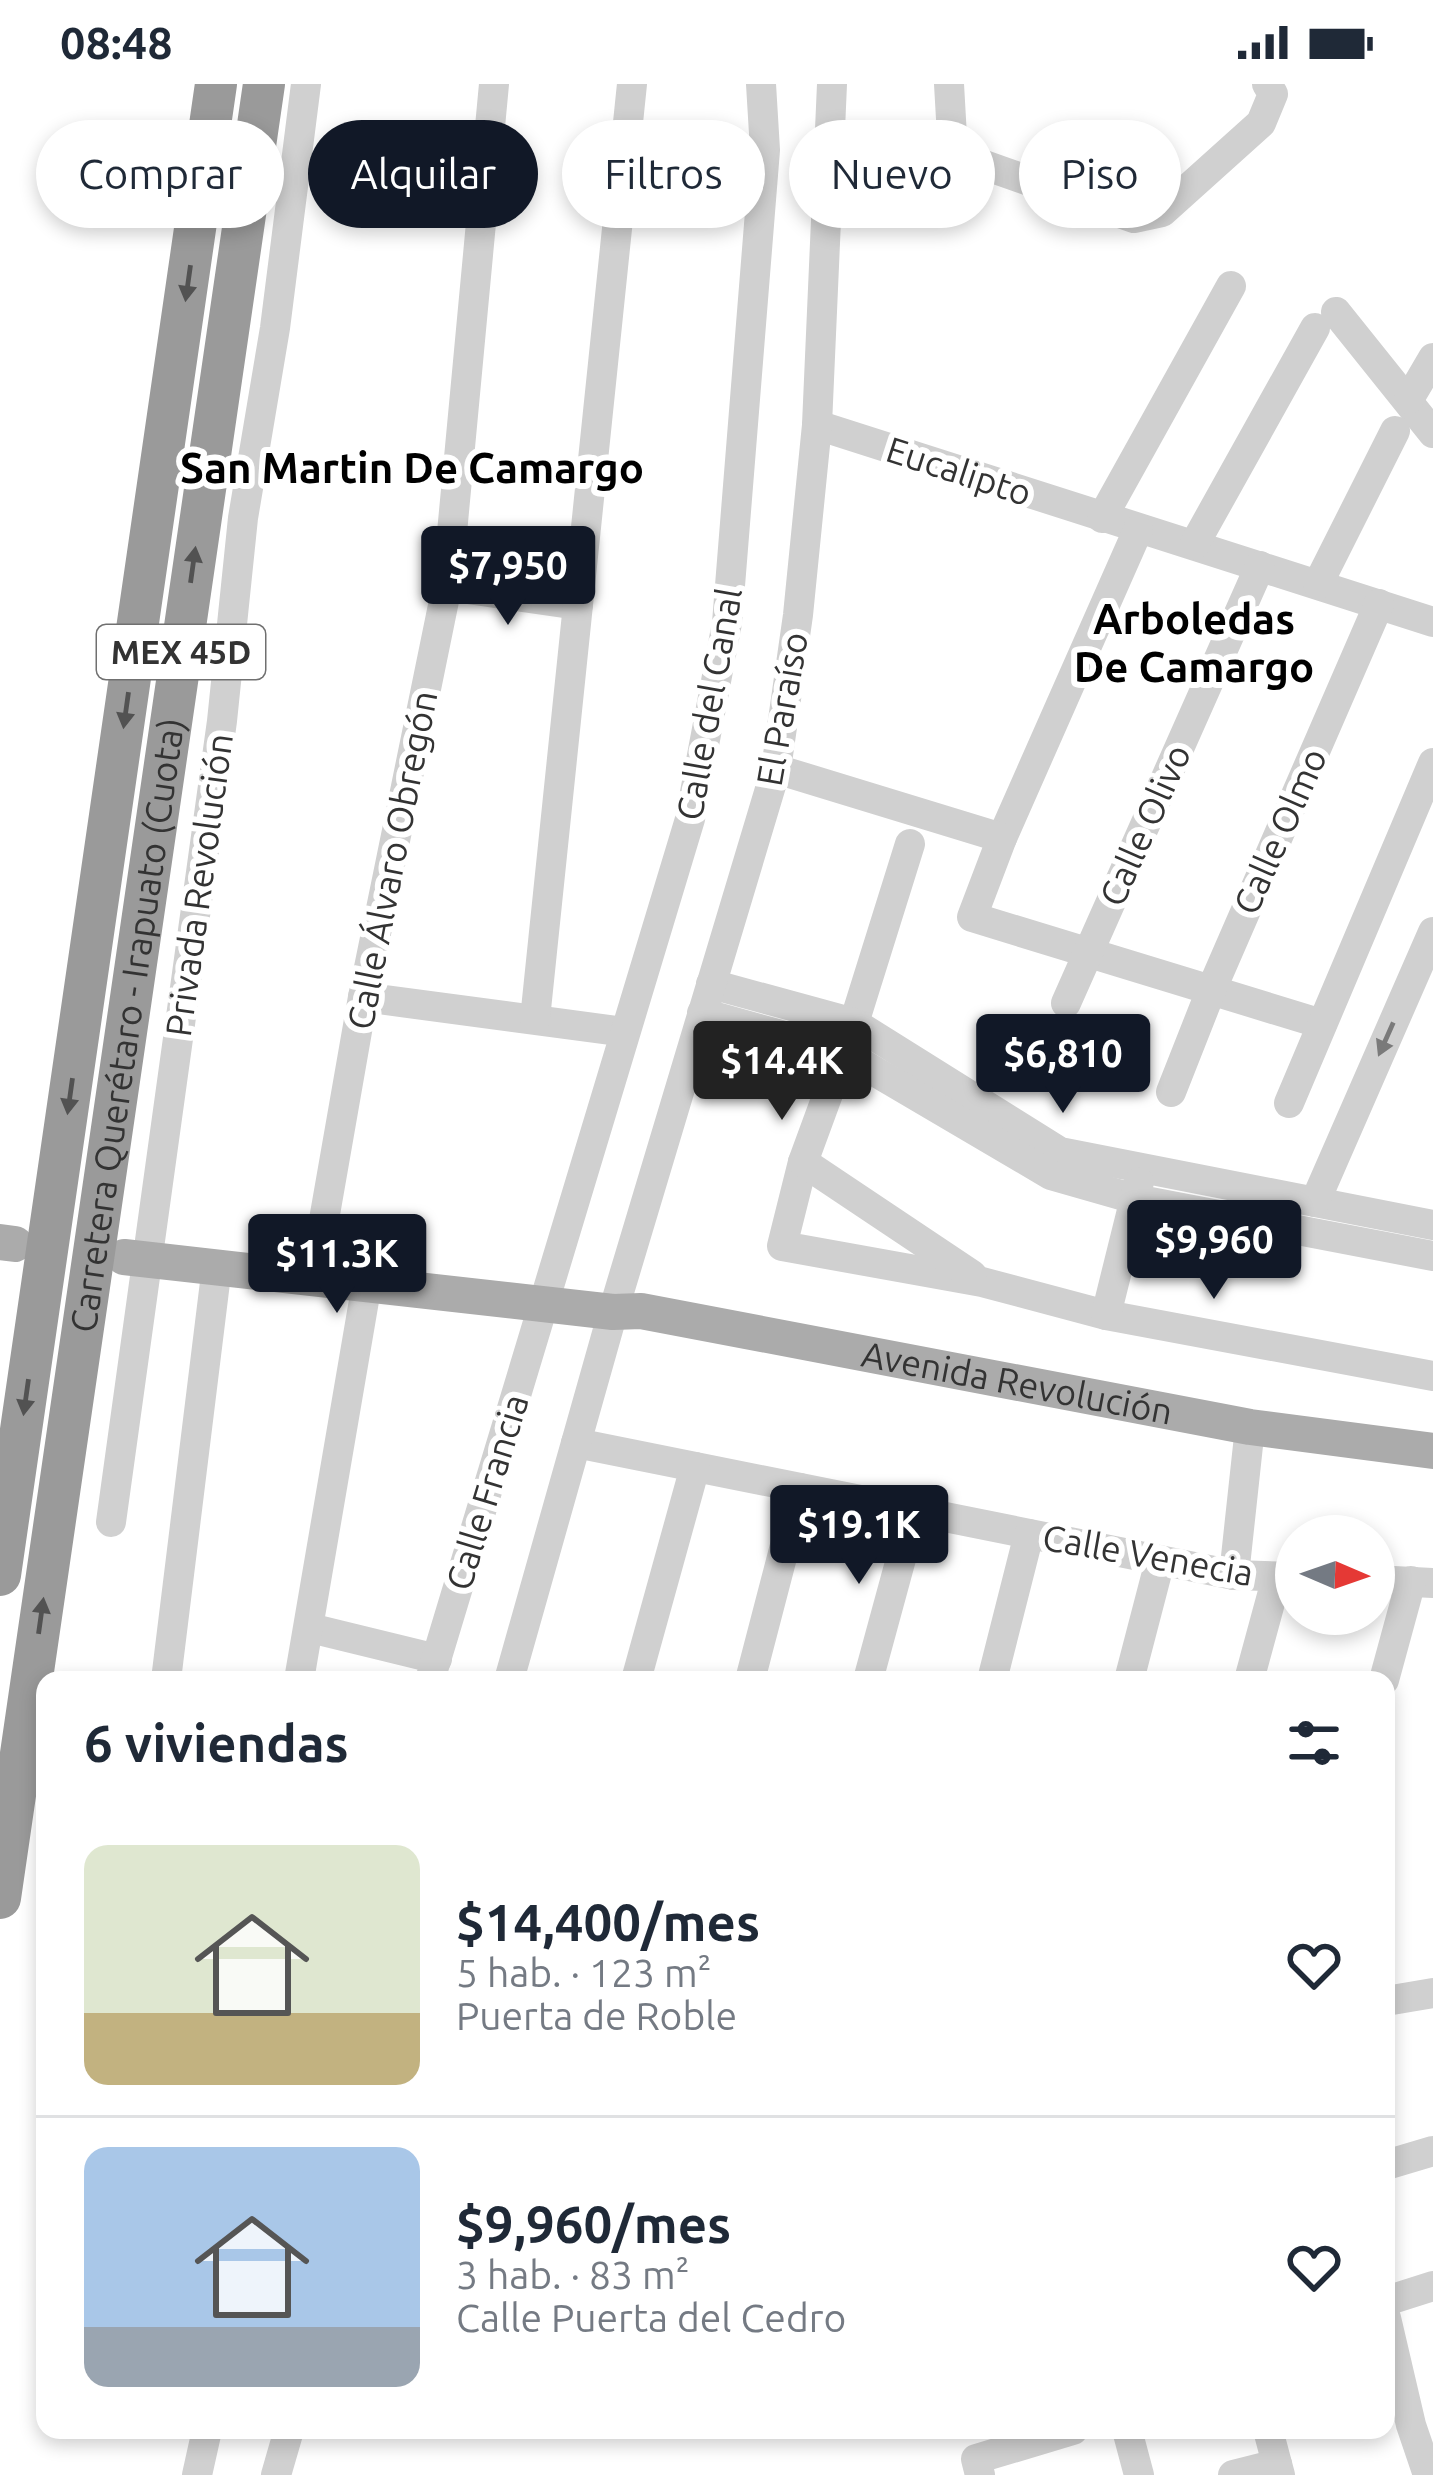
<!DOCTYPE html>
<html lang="es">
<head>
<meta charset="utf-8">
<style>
	body { margin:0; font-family:Ubuntu,sans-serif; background:#f2f2f3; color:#1f2937; height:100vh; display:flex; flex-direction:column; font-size:45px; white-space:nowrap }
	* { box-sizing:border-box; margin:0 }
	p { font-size:39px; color:#747a83 }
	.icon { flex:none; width:66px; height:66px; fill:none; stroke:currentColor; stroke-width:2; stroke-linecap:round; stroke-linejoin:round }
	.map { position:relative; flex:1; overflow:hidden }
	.details { position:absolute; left:36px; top:1587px; width:1359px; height:768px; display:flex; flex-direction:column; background:#fff; border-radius:24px; box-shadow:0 6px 18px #0003 }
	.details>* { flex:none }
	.hud { position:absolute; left:36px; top:36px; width:1362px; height:108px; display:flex; gap:24px }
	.needle { width:78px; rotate:92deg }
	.fabs { position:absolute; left:1275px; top:1431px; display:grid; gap:24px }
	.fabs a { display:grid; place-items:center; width:120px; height:120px; border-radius:50%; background:#fff; box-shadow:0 6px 18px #0003; font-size:60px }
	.price { position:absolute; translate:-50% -102px; padding:0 27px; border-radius:12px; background:#111827; color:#fff; font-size:39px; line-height:78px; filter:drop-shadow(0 3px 6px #0008) }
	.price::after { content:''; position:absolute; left:50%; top:72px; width:36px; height:27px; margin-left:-18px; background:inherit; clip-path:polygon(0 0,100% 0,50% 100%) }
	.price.on { background:#222; color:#fff }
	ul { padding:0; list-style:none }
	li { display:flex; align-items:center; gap:36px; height:300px; padding:0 48px }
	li+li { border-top:3px solid #e0e1e3 }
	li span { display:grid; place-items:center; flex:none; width:336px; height:240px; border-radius:24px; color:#555 }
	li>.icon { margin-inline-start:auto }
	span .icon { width:144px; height:144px; fill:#fffc; stroke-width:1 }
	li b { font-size:51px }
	h2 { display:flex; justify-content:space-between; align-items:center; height:144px; padding:0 48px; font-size:51px }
	.chip { padding:0 42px; border-radius:54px; background:#fff; box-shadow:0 6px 18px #0003; font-size:42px; line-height:108px }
	.chip.on { background:#111827; color:#fff }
	.status { display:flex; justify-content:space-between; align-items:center; height:84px; padding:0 60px; background:#fff; direction:ltr }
	.status svg { height:33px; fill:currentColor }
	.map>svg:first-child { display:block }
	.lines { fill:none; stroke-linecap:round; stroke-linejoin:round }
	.minor { stroke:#d0d0d0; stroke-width:30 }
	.major { stroke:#ababab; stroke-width:36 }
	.highway { stroke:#9a9a9a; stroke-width:42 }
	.oneway { fill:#525252 }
	.oneway2 { fill:#7a7a7a }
	.labels { text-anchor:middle; stroke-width:12; stroke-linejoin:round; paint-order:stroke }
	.shield { fill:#fff; stroke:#707070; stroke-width:3 }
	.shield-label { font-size:33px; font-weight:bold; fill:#333 }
	.street-label { font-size:36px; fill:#333; stroke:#fff }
	.quarter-label { font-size:42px; font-weight:bold; fill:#000; stroke:#fff }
</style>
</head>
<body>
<div class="status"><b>08:48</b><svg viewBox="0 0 49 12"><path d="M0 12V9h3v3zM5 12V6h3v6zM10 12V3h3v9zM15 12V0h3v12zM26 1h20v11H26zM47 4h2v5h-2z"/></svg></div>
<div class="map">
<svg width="1433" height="2391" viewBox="0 0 1433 2391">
	<rect width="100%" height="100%" fill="#fff"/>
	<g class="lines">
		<!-- minor -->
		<g class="minor">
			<path d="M949,0l4,70 181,64 28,-6 99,-89 12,-29 -6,-10"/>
			<path d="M1336,228l97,121"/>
			<path d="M1409,315l24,-41"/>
			<path d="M817,341l616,197"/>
			<path d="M1102,434l129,-232"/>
			<path d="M1138,446l-136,308 -30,79 350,107"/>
			<path d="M1194,461l121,-217"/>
			<path d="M1318,500l77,-153"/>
			<path d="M447,502l131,19"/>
			<path d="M776,685l226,69"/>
			<path d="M910,760l-56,179 -51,139 -21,84 200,36 124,33 327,61"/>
			<path d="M711,900l143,39 206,129 373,73"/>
			<path d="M363,913l262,35"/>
			<path d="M1066,919l194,-437"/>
			<path d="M702,929l140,39 209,123 84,24 298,57"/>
			<path d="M535,935l97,-935"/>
			<path d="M1171,1008l39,-99 169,-389"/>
			<path d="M1289,1019l144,-340"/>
			<path d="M803,1078l169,113"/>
			<path d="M1315,1118l118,-270"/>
			<path d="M314,1193l49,-280 84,-411 47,-502"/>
			<path d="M1106,1231l33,-133"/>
			<path d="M576,1359l658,132 62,2"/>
			<path d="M111,1438l111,-801 21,-203 32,-190 31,-244"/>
			<path d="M1234,1491l16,-148"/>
			<path d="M1374,1496l59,3"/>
			<path d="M310,1544l127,31"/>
			<path d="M166,1596l51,-414"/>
			<path d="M299,1596l68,-397"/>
			<path d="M430,1596l260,-861 37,-196 38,-473 -4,-66"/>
			<path d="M509,1596l104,-368 163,-543 22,-154 19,-190 15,-341"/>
			<path d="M636,1596l59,-213"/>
			<path d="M750,1596l50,-192"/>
			<path d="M868,1596l46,-169"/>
			<path d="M992,1596l37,-146"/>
			<path d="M1129,1596l31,-119"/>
			<path d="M1249,1596l28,-103"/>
			<path d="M1384,1596l27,-99"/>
			<path d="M1386,1917l47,-8"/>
			<path d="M1386,2081l47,-14"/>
			<path d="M1386,2217l47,-15"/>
			<path d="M1386,2234l25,107 17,50"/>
			<path d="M1127,2346l12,45"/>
			<path d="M1268,2346l12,45"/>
			<path d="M197,2391l10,-45"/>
			<path d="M276,2391l13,-45"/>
			<path d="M980,2391l-4,-16 97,-29"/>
			<path d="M1233,2391l44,-11"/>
		</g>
		<!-- major -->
		<g class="major">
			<path d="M0,1158l15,2"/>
			<path id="s1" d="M124,1173l489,55 28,-1 609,116 183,24"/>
		</g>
		<!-- highway -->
		<g class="highway">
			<path d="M0,1491l216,-1491"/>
			<path id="s2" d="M0,1814l264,-1814"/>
		</g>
	</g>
	<!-- one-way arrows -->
	<defs><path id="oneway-solid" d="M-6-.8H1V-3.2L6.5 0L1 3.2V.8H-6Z" transform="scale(3)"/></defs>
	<g class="oneway">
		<use href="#oneway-solid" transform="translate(188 199) rotate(98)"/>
		<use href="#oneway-solid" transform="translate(193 481) rotate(-82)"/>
		<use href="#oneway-solid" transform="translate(126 626) rotate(98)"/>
		<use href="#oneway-solid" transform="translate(70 1012) rotate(98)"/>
		<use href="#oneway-solid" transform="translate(26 1313) rotate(98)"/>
		<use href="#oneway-solid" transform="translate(41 1532) rotate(-82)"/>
	</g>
	<use class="oneway2" href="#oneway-solid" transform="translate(1386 955) rotate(114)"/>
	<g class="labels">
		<!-- shield labels -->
		<rect class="shield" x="97" y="541" width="168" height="54" rx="9"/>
		<g class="shield-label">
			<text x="181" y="580">MEX 45D</text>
		</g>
		<!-- street labels -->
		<g class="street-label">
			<text transform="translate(959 387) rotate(18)" y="13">Eucalipto</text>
			<text transform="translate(709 620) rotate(-80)" y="13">Calle del Canal</text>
			<text transform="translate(782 625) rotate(-80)" y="13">El Paraíso</text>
			<text transform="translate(1145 741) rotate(-66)" y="13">Calle Olivo</text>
			<text transform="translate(1280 747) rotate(-66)" y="13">Calle Olmo</text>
			<text transform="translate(392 776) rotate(-79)" y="13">Calle Álvaro Obregón</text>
			<text transform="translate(199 801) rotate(-82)" y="13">Privada Revolución</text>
			<text dy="13" stroke="none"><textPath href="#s2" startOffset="882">Carretera Querétaro - Irapuato (Cuota)</textPath></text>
			<text dy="13" stroke="none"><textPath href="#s1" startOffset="903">Avenida Revolución</textPath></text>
			<text transform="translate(487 1408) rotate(-73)" y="13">Calle Francia</text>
			<text transform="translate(1148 1471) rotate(10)" y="13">Calle Venecia</text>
		</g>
		<!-- quarter labels -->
		<g class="quarter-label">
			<text x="412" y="399">San Martin De Camargo</text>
			<text x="1194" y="550">Arboledas<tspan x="1194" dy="48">De Camargo</tspan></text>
		</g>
	</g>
</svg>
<div class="fabs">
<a><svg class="needle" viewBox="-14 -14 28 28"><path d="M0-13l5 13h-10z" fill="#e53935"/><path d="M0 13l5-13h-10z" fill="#747a83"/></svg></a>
</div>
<b class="price" style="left:508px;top:544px">$7,950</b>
<b class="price" style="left:1063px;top:1032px">$6,810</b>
<b class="price on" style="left:782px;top:1039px">$14.4K</b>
<b class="price" style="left:1214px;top:1218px">$9,960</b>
<b class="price" style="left:337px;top:1232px">$11.3K</b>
<b class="price" style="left:859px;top:1503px">$19.1K</b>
<div class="hud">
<a class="chip">Comprar</a>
<a class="chip on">Alquilar</a>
<a class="chip">Filtros</a>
<a class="chip">Nuevo</a>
<a class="chip">Piso</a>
</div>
<section class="details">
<h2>6 viviendas<svg class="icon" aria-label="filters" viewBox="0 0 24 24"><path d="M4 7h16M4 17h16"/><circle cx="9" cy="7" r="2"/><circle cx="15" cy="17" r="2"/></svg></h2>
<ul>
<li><span style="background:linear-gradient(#dfe7d0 70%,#c2b280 0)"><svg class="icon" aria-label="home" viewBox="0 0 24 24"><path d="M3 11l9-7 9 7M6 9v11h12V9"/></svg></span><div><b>$14,400/mes</b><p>5 hab. · 123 m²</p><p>Puerta de Roble</p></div><svg class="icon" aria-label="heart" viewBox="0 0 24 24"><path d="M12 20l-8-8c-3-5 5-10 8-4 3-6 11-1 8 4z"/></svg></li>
<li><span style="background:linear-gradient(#a9c7e8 75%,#9aa5b1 0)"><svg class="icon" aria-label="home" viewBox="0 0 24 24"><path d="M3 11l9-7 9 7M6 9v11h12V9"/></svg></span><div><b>$9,960/mes</b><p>3 hab. · 83 m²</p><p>Calle Puerta del Cedro</p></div><svg class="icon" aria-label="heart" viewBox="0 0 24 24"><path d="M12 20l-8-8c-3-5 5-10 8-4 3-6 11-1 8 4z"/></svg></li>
</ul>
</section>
</div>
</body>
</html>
